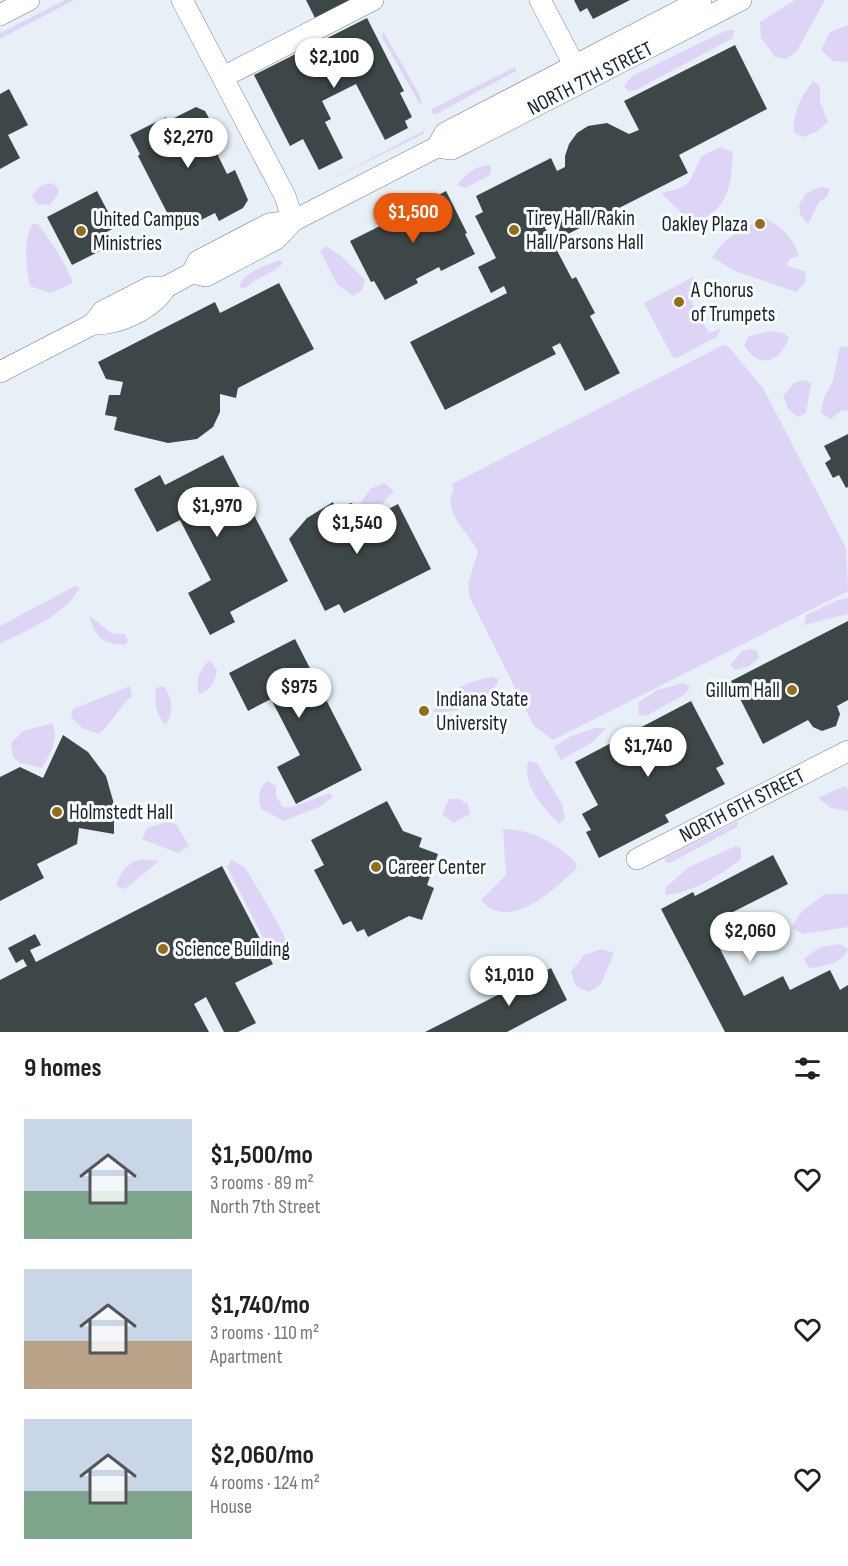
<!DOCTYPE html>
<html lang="en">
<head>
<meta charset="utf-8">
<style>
	body { margin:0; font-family:"Sofia Sans Condensed",sans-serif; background:#f2f2f2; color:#222; height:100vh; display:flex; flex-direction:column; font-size:22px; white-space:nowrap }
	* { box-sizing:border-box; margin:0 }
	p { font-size:20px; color:#767676 }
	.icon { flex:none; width:33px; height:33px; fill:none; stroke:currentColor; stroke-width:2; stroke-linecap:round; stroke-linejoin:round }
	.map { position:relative; height:1032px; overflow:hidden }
	.details { display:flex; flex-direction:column; background:#fff; flex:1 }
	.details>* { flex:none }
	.price { position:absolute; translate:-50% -51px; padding:0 14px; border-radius:21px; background:#fff; color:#222; font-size:20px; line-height:39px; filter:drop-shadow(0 2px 3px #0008) }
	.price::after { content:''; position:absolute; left:50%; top:36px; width:18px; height:14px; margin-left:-9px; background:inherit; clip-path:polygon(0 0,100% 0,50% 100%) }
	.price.selected { background:#ea580c; color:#fff }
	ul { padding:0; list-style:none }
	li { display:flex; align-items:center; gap:18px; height:150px; padding:0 24px }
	li span { display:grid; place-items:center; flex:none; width:168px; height:120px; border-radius:0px; color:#555 }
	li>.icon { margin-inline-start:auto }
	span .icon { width:72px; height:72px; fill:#fffc; stroke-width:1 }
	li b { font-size:26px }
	h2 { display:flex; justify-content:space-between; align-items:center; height:72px; padding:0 24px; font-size:26px }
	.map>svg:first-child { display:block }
	.green { fill:#ded5f6 }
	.building { fill:#3e4748 }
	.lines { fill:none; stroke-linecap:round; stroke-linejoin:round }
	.minor-casing { stroke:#7b8389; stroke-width:22 }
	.minor { stroke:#fff; stroke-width:21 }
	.poi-dot { fill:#956d18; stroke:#f8fcff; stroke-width:2 }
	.labels { text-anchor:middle; stroke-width:6; stroke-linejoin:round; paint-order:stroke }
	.street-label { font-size:21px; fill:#1d2022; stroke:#f8fcff }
	.poi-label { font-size:21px; fill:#1d2022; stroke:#f8fcff; text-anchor:start }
</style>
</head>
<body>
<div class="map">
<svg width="848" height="1032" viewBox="0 0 848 1032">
	<rect width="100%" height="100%" fill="#e7f0f6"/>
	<!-- green -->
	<g class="green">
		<path d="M65,0h9l-74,39v-6z"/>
		<path d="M795,0h30l-28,51 -11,8 -11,-2 -14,-19 -1,-16z"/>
		<path d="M848,25v37l-15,-1 -12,-11 9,-18z"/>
		<path d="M734,30l-1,8 -97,52 -8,1 -4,-5 8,-10 93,-45z"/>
		<path d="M383,31l36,63 3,10 -3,-1 -37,-66z"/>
		<path d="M515,67l1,4 -80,43 -5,-1 1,-4z"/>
		<path d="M814,81l6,6v15l8,20 -12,10 -12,5 -10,-4c-2,-18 8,-40 20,-52z"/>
		<path d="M425,130l-2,4 -104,52z"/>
		<path d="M720,147l13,5c-2,35 -4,59 -41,71l-31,-30c34,-7 26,-10 41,-37z"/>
		<path d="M491,165l-1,10 -25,13 -8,-3c11,-13 18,-19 34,-20z"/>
		<path d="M52,183l6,5v6l-8,11 -13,-1 -5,-9 10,-10z"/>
		<path d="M820,187l10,1 -3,9 -8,5 -11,22 -8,-9 -1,-11 8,-11z"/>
		<path d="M765,218c17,9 28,19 34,38l-9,3 -4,6 20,7 -1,11 -9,9 -61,-21 -23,-14c13,-20 31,-29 53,-39z"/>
		<path d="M32,224h6c14,19 27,37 35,59l-23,10 -20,-7c-4,-21 -7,-42 2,-62z"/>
		<path d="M326,246l16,11 23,23 -3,10 -9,6 -16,-12 -17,-33z"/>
		<path d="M279,260l4,3c-11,12 -24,12 -37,25l-7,-1c5,-16 27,-21 40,-27z"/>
		<path d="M693,277l7,14 -11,6 20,36 11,-4 -2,7 -41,22 -5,-2 -28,-53z"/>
		<path d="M770,331l14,2 5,5c-10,25 -30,32 -45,7l5,-9z"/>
		<path d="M723,345h4l36,43 83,160 2,43 -295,149 -19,-14 -64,-128 -2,-15 10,-31c-13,-26 -26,-26 -28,-56l3,-3 -1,-9z"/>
		<path d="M840,346l8,1v63l-7,1 -10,8 -10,-6 3,-16 9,-16z"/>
		<path d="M803,380l8,3 -5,30 -8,4 -10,-8 -5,-13 11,-13z"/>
		<path d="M384,483l10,8 -11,12 -13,8 -10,-7 10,-15z"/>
		<path d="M75,586l5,2c-16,28 -53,42 -80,56v-18z"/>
		<path d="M848,598v16l-44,11 2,-10 32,-15z"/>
		<path d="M89,615l22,18 14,1 3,7 -3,4c-24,-2 -29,-7 -36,-30z"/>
		<path d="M751,649l6,2 2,7 -11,9 -13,3 -5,-5 12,-14z"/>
		<path d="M210,660l7,11c-3,12 -6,19 -18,23 -4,-14 0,-25 11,-34z"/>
		<path d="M491,677l8,2c-10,24 -42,35 -66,33l7,-16 31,-14z"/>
		<path d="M683,683l7,4 -6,8 -38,21 -8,-2 1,-12 18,-12z"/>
		<path d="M130,686l2,10c-14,12 -19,26 -33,38l-17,-6 -11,-11 2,-8z"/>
		<path d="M164,686c8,14 11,25 1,39 -9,-11 -11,-23 -9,-37z"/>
		<path d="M52,723c8,17 -2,30 -10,45l-22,-5 -7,-6 -2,-14 12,-12z"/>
		<path d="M595,728h11l-13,14 -32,18 -7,-13 17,-11z"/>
		<path d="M528,761l9,2 25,41 3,14 -6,6c-16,-17 -37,-38 -31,-63z"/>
		<path d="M267,781l9,5v10l7,11h9l38,-14 3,4 -14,10 -35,14 -23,-12c-3,-12 -3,-19 6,-28z"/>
		<path d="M844,786l4,3v22l-17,-3 -13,-10z"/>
		<path d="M449,799h10l9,5 2,10 -17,9 -11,-9z"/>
		<path d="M738,821l-1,6 -67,36 -5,-1v-4z"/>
		<path d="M166,822l10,2 13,22 -11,7 -36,-14 5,-11z"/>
		<path d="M503,829c29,0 50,13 72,32l2,7c-19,18 -57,55 -85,41 -4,-1 -8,-6 -11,-9l25,-25z"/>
		<path d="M736,846l5,2v11c-22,17 -47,33 -75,36l-1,-7 24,-21z"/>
		<path d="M143,859l16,2 -34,28 -9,-3c5,-15 11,-24 27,-27z"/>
		<path d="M231,860l14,7 31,53 9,18v12l-4,7 -12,-8 -42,-82z"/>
		<path d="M825,894h23v33l-44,7 -13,-6 11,-17z"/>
		<path d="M839,944l9,5c-5,14 -25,18 -39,19l-5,-9 16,-12z"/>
		<path d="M601,949l13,4 -13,31 -12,8 -13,-6 -5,-14 13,-17z"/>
	</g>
	<!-- building -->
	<g class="building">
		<path d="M306,0h53l-42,22z"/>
		<path d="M574,0h56l-37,19 -6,-11 -7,4z"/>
		<path d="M367,18l37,73 -4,2 12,24 -7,4 3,7 -23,12 -29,-56 -34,17 9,18 -6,3 18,36 -24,12 -16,-31 -13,7 -36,-71z"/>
		<path d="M735,45l32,64 -88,46 9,18 -126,64 -10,-20 -10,5 30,57 4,-2 19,36 -5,3 30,57 -35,18 -25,-48 -8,4 4,7 -111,56 -35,-68 97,-49 -3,-7 -13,7 -13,-26 18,-9 -21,-42 8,-4 -7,-16 75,-38 6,13 8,-4v-11l4,-12 8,-11 11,-7 19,-3 22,11 10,-4 -15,-29z"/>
		<path d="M9,89l19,36 -20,10 12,23 -20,11v-75z"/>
		<path d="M196,107l9,4 10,18 -5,10 17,35 8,-4 13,30 -5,8 -24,13 -4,-8 -38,19 -39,-76 2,-2 -10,-19 36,-18 2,4z"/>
		<path d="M97,191l19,36 -15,8 7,12 -36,18 -25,-48z"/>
		<path d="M446,191l21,42 -2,1 10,20 -34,17 -2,-4 -23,12 2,4 -33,17 -11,-19 -3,1 -21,-41 30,-15 -4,-7 37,-19 3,7z"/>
		<path d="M279,283l35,66 -76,39 -2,10 -16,-4v18l-7,15 -16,12 -29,4 -54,-13 3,-13 -12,-2 4,-20h11l3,-13 -17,-3 -8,-17 117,-60 5,11z"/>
		<path d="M848,434v53l-2,1 -7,-13 -6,3 -8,-15 6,-4 -7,-13z"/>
		<path d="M223,455l65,126 -58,31 5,10 -25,13 -22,-42 23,-13 -31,-60 -23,12 -23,-43 26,-14 5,10z"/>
		<path d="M333,502l2,5 17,-4 10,20 36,-19 33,65 -87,44 -5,-9 -14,7 -36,-72 18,-21z"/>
		<path d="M848,621v79l-11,6 3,8 -4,12 -14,5 -9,-4 -5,-7 -45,24 -32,-63z"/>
		<path d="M295,639l67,131 -66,34 -19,-37 23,-12 -29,-56 -23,12 -19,-38z"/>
		<path d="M691,701l33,63 -8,4 9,16 -60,31 4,7 -70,36 -13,-26 5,-2 -9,-16 16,-9 -23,-43z"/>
		<path d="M63,735l25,17 18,24 8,28v30l-35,-6 -2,16 -40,20 7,14 -44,23v-124l20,-10 23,11z"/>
		<path d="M387,801l16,30 19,7 -3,9 19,7 -11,31 7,3 -12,32 -13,-4 -41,21 -4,-8 -7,3 -6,-11 -8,4 -29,-55 10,-5 -13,-25z"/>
		<path d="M773,855l15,29 -61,31 9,18 -19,10 27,53 39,-20 7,14 40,-20 10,20 8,-5v47h-123l-64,-123 32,-17 2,4z"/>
		<path d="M222,866l51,98 -38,19 21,40 -18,9h-14l-18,-35 -12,7 15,28h-209v-52l27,-14 -4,-7 -7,4 -8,-15 27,-14 6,11 -11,5 6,12z"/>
		<path d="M551,968l16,32 -60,32h-82z"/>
	</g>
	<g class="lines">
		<!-- minor casing -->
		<g class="minor-casing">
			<g id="minor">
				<path d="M182,0l103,196 8,25"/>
				<path d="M540,0l41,78"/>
				<path d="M0,15l29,-15"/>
				<path d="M223,77l150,-77"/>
				<path d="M437,147l8,-14 256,-133"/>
				<path d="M192,273l6,-12 71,-37 24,-3"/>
				<path d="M93,324c26,1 60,-15 73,-37"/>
				<path d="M0,372l93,-48 10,-13 47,-24h16l26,-14 14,3 70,-37 17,-18 144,-74 15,2 289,-149"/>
				<path d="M637,859l211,-108"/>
			</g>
		</g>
		<!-- minor -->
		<use href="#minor" class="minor"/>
	</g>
	<!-- markers -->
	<g class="poi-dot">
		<circle cx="760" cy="224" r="6"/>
		<circle cx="514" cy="230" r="6"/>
		<circle cx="81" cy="231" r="6"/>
		<circle cx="679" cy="302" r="6"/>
		<circle cx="792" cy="690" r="6"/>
		<circle cx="424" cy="711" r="6"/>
		<circle cx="57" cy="812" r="6"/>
		<circle cx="376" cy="867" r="6"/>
		<circle cx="163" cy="949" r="6"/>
	</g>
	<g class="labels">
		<!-- street labels -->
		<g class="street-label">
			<text transform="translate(590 78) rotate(-27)" y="7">NORTH 7TH STREET</text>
			<text transform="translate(742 805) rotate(-27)" y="7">NORTH 6TH STREET</text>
		</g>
		<!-- poi labels -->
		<g class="poi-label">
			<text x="526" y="225">Tirey Hall/Rakin<tspan x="526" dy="24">Hall/Parsons Hall</tspan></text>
			<text x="93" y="226">United Campus<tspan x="93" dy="24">Ministries</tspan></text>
			<text x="748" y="231" text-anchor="end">Oakley Plaza</text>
			<text x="691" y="297">A Chorus<tspan x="691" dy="24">of Trumpets</tspan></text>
			<text x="780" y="697" text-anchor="end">Gillum Hall</text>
			<text x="436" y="706">Indiana State<tspan x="436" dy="24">University</tspan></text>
			<text x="69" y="819">Holmstedt Hall</text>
			<text x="388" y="874">Career Center</text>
			<text x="175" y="956">Science Building</text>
		</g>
	</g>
</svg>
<b class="price" style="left:334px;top:89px">$2,100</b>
<b class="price" style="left:188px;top:169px">$2,270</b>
<b class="price selected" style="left:413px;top:244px">$1,500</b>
<b class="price" style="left:217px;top:538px">$1,970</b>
<b class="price" style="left:357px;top:555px">$1,540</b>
<b class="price" style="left:299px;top:719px">$975</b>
<b class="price" style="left:648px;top:778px">$1,740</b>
<b class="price" style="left:750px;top:963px">$2,060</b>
<b class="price" style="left:509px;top:1007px">$1,010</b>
</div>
<section class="details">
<h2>9 homes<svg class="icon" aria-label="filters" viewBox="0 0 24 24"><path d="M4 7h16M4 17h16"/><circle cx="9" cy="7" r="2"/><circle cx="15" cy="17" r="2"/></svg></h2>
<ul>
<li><span style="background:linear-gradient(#c9d6e8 60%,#7fa58c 0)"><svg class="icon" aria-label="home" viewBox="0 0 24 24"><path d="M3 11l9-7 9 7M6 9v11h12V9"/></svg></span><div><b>$1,500/mo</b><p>3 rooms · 89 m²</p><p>North 7th Street</p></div><svg class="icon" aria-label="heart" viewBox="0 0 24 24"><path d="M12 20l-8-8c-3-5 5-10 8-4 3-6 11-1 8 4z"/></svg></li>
<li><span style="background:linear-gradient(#c9d6e8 60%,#b9a48a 0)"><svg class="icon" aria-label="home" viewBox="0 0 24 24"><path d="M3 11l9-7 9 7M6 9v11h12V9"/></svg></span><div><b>$1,740/mo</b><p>3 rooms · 110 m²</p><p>Apartment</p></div><svg class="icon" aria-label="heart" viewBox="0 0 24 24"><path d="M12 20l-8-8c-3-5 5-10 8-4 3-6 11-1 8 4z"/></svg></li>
<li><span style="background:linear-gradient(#c9d6e8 60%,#7fa58c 0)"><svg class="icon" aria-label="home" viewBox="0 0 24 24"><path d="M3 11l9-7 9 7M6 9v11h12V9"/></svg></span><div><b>$2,060/mo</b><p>4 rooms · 124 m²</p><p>House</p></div><svg class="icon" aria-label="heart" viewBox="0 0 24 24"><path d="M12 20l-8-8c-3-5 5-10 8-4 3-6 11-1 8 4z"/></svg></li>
</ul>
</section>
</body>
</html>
